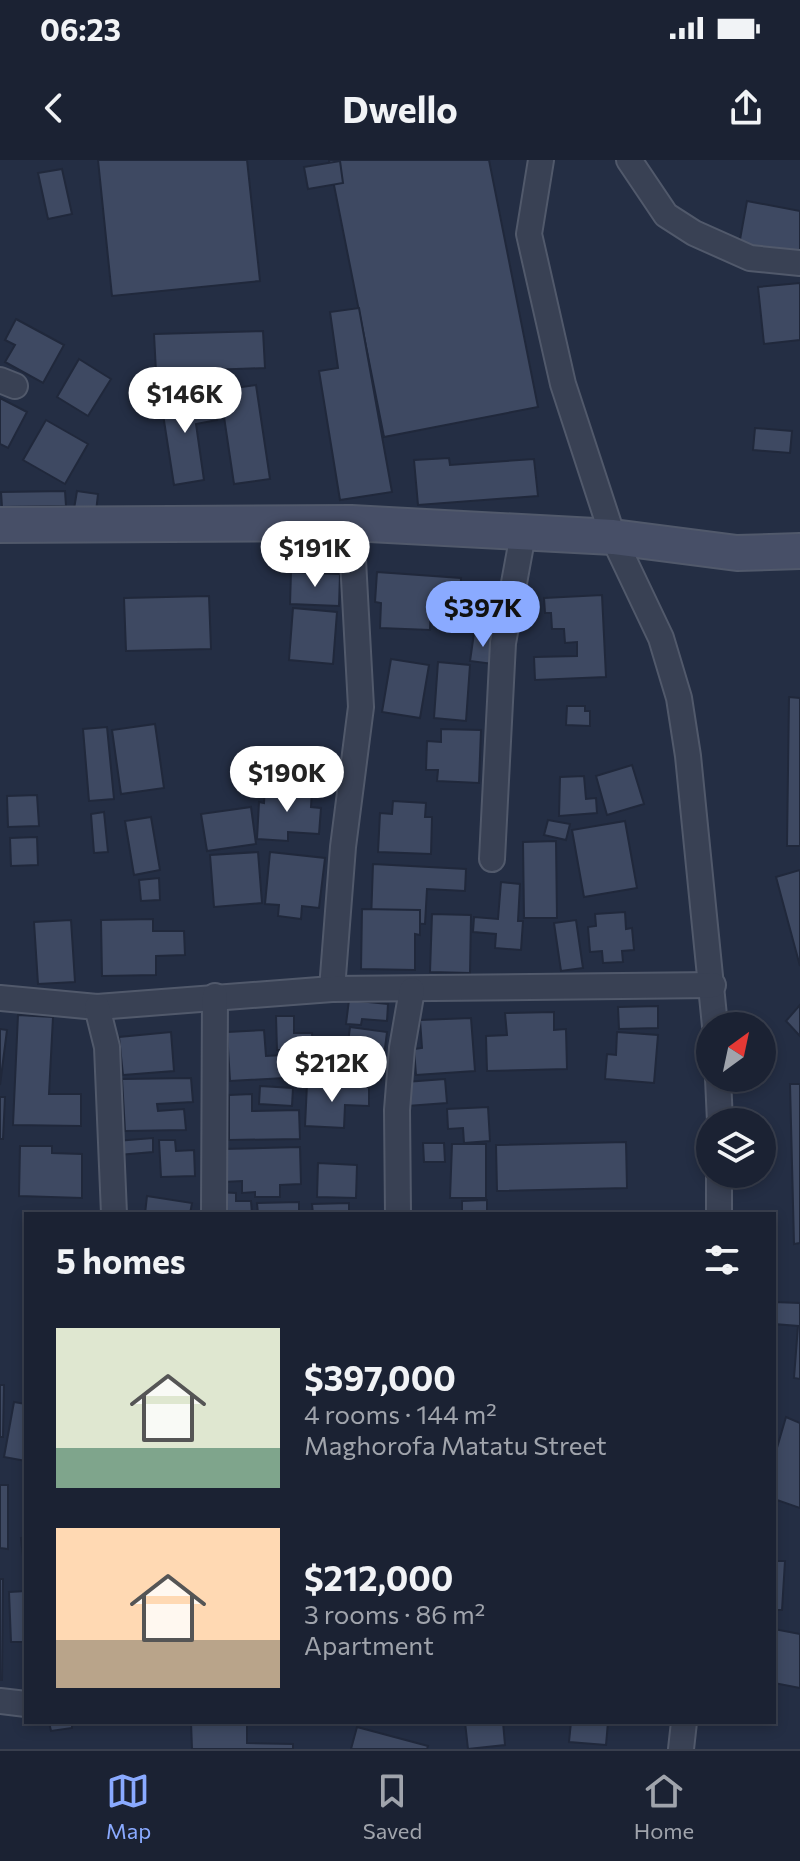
<!DOCTYPE html>
<html lang="en">
<head>
<meta charset="utf-8">
<style>
	body { margin:0; font-family:Commissioner,sans-serif; background:#282f3f; color:#f1f3f6; height:100vh; display:flex; flex-direction:column; font-size:30px; white-space:nowrap }
	* { box-sizing:border-box; margin:0 }
	p { font-size:26px; color:#a0a4ac }
	.icon { flex:none; width:44px; height:44px; fill:none; stroke:currentColor; stroke-width:2; stroke-linecap:round; stroke-linejoin:round }
	.map { position:relative; flex:1; overflow:hidden }
	.details { position:absolute; left:24px; top:1052px; width:752px; height:512px; display:flex; flex-direction:column; background:#1b2233; border-radius:0px; box-shadow:0 4px 12px #0003,0 0 0 2px #393f4e }
	.details>* { flex:none }
	.needle { width:52px; rotate:33deg }
	.controls { position:absolute; left:696px; top:852px; display:grid; gap:16px }
	.controls a { display:grid; place-items:center; width:80px; height:80px; border-radius:50%; background:#1b2233; box-shadow:0 4px 12px #0003,0 0 0 2px #393f4e; font-size:40px }
	.price { position:absolute; translate:-50% -68px; padding:0 18px; border-radius:28px; background:#fff; color:#222; font-size:26px; line-height:52px; filter:drop-shadow(0 2px 4px #0008) }
	.price::after { content:''; position:absolute; left:50%; top:48px; width:24px; height:18px; margin-left:-12px; background:inherit; clip-path:polygon(0 0,100% 0,50% 100%) }
	.price.active { background:#8aaaff; color:#111 }
	ul { padding:0; list-style:none }
	li { display:flex; align-items:center; gap:24px; height:200px; padding:0 32px }
	li span { display:grid; place-items:center; flex:none; width:224px; height:160px; border-radius:0px; color:#555 }
	li>.icon { margin-inline-start:auto }
	span .icon { width:96px; height:96px; fill:#fffc; stroke-width:1 }
	li b { font-size:34px }
	h2 { display:flex; justify-content:space-between; align-items:center; height:96px; padding:0 32px; font-size:34px }
	.status { display:flex; justify-content:space-between; align-items:center; height:56px; padding:0 40px; background:#1b2233; direction:ltr }
	.status svg { height:22px; fill:currentColor }
	header { display:flex; justify-content:space-between; align-items:center; height:104px; padding:0 32px; background:#1b2233; font-size:36px; font-weight:700 }
	.dock { display:flex; justify-content:space-around; align-items:center; height:112px; border-top:2px solid #393f4e; background:#1b2233; font-size:22px; color:#a0a4ac }
	.dock a { display:grid; justify-items:center; gap:4px }
	.dock .active { color:#8aaaff }
	.map>svg:first-child { display:block }
	.building { fill:#3e4962; stroke:#20283b; stroke-width:2 }
	.lines { fill:none; stroke-linecap:round; stroke-linejoin:round }
	.street-casing { stroke:#51596b; stroke-width:28 }
	.secondary-casing { stroke:#51596b; stroke-width:38 }
	.street { stroke:#394154; stroke-width:24 }
	.secondary { stroke:#474f67; stroke-width:34 }
</style>
</head>
<body>
<div class="status"><b>06:23</b><svg viewBox="0 0 49 12"><path d="M0 12V9h3v3zM5 12V6h3v6zM10 12V3h3v9zM15 12V0h3v12zM26 1h20v11H26zM47 4h2v5h-2z"/></svg></div>
<header><svg class="icon" aria-label="back" viewBox="0 0 24 24"><path d="M15 5l-7 7 7 7"/></svg>Dwello<svg class="icon" aria-label="share" viewBox="0 0 24 24"><path d="M12 15V3M7 8l5-5 5 5M5 13v7h14v-7"/></svg></header>
<div class="map">
<svg width="800" height="1589" viewBox="0 0 800 1589">
	<rect width="100%" height="100%" fill="#242e44"/>
	<!-- building -->
	<g class="building">
		<path d="M98,0h149l13,121 -148,15z"/>
		<path d="M329,0h160l49,247 -154,30z"/>
		<path d="M340,1l3,22 -35,6 -4,-22z"/>
		<path d="M62,9l10,45 -24,5 -10,-46z"/>
		<path d="M747,41l53,10v46l-61,-12z"/>
		<path d="M800,123v57l-36,4 -6,-57z"/>
		<path d="M359,148l33,184 -52,8 -21,-129 19,-3 -8,-56z"/>
		<path d="M16,159l48,26 -21,38 -38,-21 10,-17 -10,-5z"/>
		<path d="M263,171l2,37 -109,4 -2,-38z"/>
		<path d="M79,199l32,20 -23,37 -31,-19z"/>
		<path d="M256,225l14,94 -36,5 -14,-94z"/>
		<path d="M191,230l2,18 22,-4 2,16 -21,4 8,56 -30,5 -14,-90z"/>
		<path d="M0,238l27,14 -19,36 -8,-4z"/>
		<path d="M46,260l42,24 -23,40 -42,-24z"/>
		<path d="M755,268l37,3 -2,22 -37,-3z"/>
		<path d="M449,298l1,7 84,-6 4,37 -120,9 -4,-45z"/>
		<path d="M65,331l1,15 -64,1 -1,-15z"/>
		<path d="M77,331l21,3 -2,18 -22,-3z"/>
		<path d="M291,412l49,2 -1,32 -49,-2z"/>
		<path d="M377,412l84,6 -1,30 -29,-2 -1,24 -50,-2 1,-25 -6,-1z"/>
		<path d="M602,435l4,82 -71,3 -1,-23 43,-1v-14l-12,1 -1,-14h-12l-1,-16h-6l-1,-15z"/>
		<path d="M209,436l2,53 -85,2 -2,-53z"/>
		<path d="M464,447l36,2 -1,17 -36,-2z"/>
		<path d="M293,448l44,4 -4,52 -44,-4z"/>
		<path d="M474,473l22,3 -3,28 -23,-3z"/>
		<path d="M391,499l38,6 -9,53 -38,-6z"/>
		<path d="M438,502l32,3 -4,56 -32,-3z"/>
		<path d="M789,537l11,1v148h-13z"/>
		<path d="M567,546h18v5h5v15l-24,-1z"/>
		<path d="M155,564l9,64 -43,6 -9,-64z"/>
		<path d="M107,567l7,72 -25,2 -6,-72z"/>
		<path d="M441,569l40,1 -2,53 -42,-2 1,-11h-12l1,-29 14,1z"/>
		<path d="M632,605l12,39 -37,11 -11,-39z"/>
		<path d="M584,616l2,23 10,-1 1,15 -38,3 1,-39z"/>
		<path d="M265,626l47,4 -1,17 10,1 -2,26 -31,-2v9l-31,-2 2,-37 5,1z"/>
		<path d="M37,635l2,31 -31,1 -1,-31z"/>
		<path d="M393,641l33,2 -1,14h7l-1,37 -53,-2 2,-39 12,1z"/>
		<path d="M251,647l5,37 -49,7 -6,-37z"/>
		<path d="M104,652l4,40 -14,1 -3,-39z"/>
		<path d="M151,657l9,53 -26,5 -9,-54z"/>
		<path d="M548,660l22,4 -4,16 -22,-5z"/>
		<path d="M625,661l12,67 -53,9 -12,-67z"/>
		<path d="M37,677l1,28 -27,1 -1,-28z"/>
		<path d="M556,681l1,77h-33l-1,-76z"/>
		<path d="M258,692l4,51 -48,4 -4,-52z"/>
		<path d="M270,692l55,6 -6,50 -17,-2 -1,13 -23,-3 1,-11 -14,-1z"/>
		<path d="M373,704l93,5 -1,22 -38,-2 -2,35 -54,-3z"/>
		<path d="M800,710v96l-24,-89z"/>
		<path d="M159,718l1,22 -19,1 -2,-21z"/>
		<path d="M501,722l19,2 -2,37h5l-2,29 -26,-2 1,-14 -23,-2 1,-15 24,2z"/>
		<path d="M362,749l58,1v25l-5,-1v36l-54,-1z"/>
		<path d="M625,752l1,17 6,-1 2,22 -12,1 1,11 -20,1 -1,-12 -12,1 -2,-25 8,-1 -1,-12z"/>
		<path d="M432,754l39,1 -1,58 -40,-1z"/>
		<path d="M153,759v12h31l1,24 -29,1v19l-54,1 -1,-56z"/>
		<path d="M71,760l4,62 -37,2 -4,-62z"/>
		<path d="M576,760l7,48 -22,3 -7,-48z"/>
		<path d="M349,840l39,4 -1,17 -25,-2 -1,6 -15,-1z"/>
		<path d="M800,845v31l-14,-15z"/>
		<path d="M658,846v22l-39,1 -1,-22z"/>
		<path d="M554,852v18l12,-1 1,40 -80,2 -1,-35 21,-1 -2,-22z"/>
		<path d="M18,855l35,2 -4,77h32v32l-68,-1z"/>
		<path d="M276,856h18v17h18l1,17h-36z"/>
		<path d="M471,858l4,53 -59,4 -2,-26 8,-1 -2,-28z"/>
		<path d="M350,867l37,5 -6,48 -37,-6z"/>
		<path d="M0,869l7,1 -7,55z"/>
		<path d="M264,870l2,26 71,-4 2,23 -109,6 -3,-49z"/>
		<path d="M171,872l3,39 -51,4 -4,-38z"/>
		<path d="M617,872l41,3 -4,48 -49,-4 2,-25 9,1z"/>
		<path d="M191,918l2,24 -36,2 1,7 26,-2 2,21 -61,1 -3,-52z"/>
		<path d="M445,919l2,24 -40,3 -2,-24z"/>
		<path d="M307,924l62,3v19l-24,-1 -1,23 -39,-2z"/>
		<path d="M790,924h10v159l-6,1z"/>
		<path d="M260,926l33,2 -1,18 -33,-2z"/>
		<path d="M252,934v17l47,-1 1,29 -71,1v-45z"/>
		<path d="M0,937h5l-2,42h-3z"/>
		<path d="M488,947l2,34 -26,2 -1,-15 -15,1 -1,-20z"/>
		<path d="M153,978v14l-35,3 -2,-14z"/>
		<path d="M159,980h16l1,11 18,-1 1,26 -34,1z"/>
		<path d="M626,982l1,46 -130,3 -1,-46z"/>
		<path d="M423,983h21l1,19h-21z"/>
		<path d="M452,984h34v54h-36z"/>
		<path d="M20,986h32v7l30,1v44l-63,-2z"/>
		<path d="M300,987l1,37 -21,1v12h-25v-5l-13,1v-12l-19,1 -1,-33z"/>
		<path d="M318,1003l39,2 -1,33 -39,-1z"/>
		<path d="M217,1032l19,1v8h15l1,13h-35z"/>
		<path d="M147,1036l45,7 -2,11h-45z"/>
		<path d="M487,1040v14h-25v-13z"/>
		<path d="M299,1042v12h-41l-1,-11z"/>
		<path d="M349,1043v11h-36l-1,-10z"/>
		<path d="M774,1142l26,1v76l-6,-1 4,-52 -24,-2z"/>
		<path d="M0,1225h4l-1,52h-3z"/>
		<path d="M14,1242l12,2v57l-22,-4z"/>
		<path d="M786,1257l14,6v85l-26,-9v-41z"/>
		<path d="M0,1325h8v64l-8,-1z"/>
		<path d="M26,1377v37h-1l-4,-36z"/>
		<path d="M774,1401h11l-3,49h-8z"/>
		<path d="M0,1419h3l-1,101h-2z"/>
		<path d="M26,1431v51h-15l-2,-50z"/>
		<path d="M774,1469l26,5v54l-26,-5z"/>
		<path d="M49,1562h23v6l-21,3z"/>
		<path d="M191,1562h56v21l46,1v5h-101z"/>
		<path d="M465,1562h38l2,23 -37,4z"/>
		<path d="M571,1562h37l-2,23 -37,-3z"/>
		<path d="M357,1567l71,19 -1,3h-76z"/>
	</g>
	<g class="lines">
		<!-- street casing -->
		<g class="street-casing">
			<g id="street">
				<path d="M541,0l-12,74 34,150 50,153 48,101 18,60 9,58 27,270"/>
				<path d="M629,0l37,55 28,18 56,25 50,5"/>
				<path d="M0,220l15,6"/>
				<path d="M492,699l11,-216 20,-109"/>
				<path d="M332,829l11,-142 18,-140 -10,-184"/>
				<path d="M0,838l97,9 235,-18 381,-4"/>
				<path d="M97,847l10,40 7,167"/>
				<path d="M718,918l2,44"/>
				<path d="M214,1054l1,-218"/>
				<path d="M398,1054l-1,-104 5,-62 10,-58"/>
				<path d="M719,1054v-40"/>
				<path d="M0,1541l26,3"/>
				<path d="M681,1589l3,-27"/>
			</g>
		</g>
		<!-- secondary casing -->
		<g class="secondary-casing">
			<path id="secondary" d="M0,365l351,-2 262,14 124,16 63,-2"/>
		</g>
		<!-- street -->
		<use href="#street" class="street"/>
		<!-- secondary -->
		<use href="#secondary" class="secondary"/>
	</g>
</svg>
<div class="controls">
<a><svg class="needle" viewBox="-14 -14 28 28"><path d="M0-13l5 13h-10z" fill="#e53935"/><path d="M0 13l5-13h-10z" fill="#a0a4ac"/></svg></a>
<a><svg class="icon" aria-label="layers" viewBox="0 0 24 24"><path d="M12 4l9 5-9 5-9-5zM3 14l9 5 9-5"/></svg></a>
</div>
<b class="price" style="left:185px;top:275px">$146K</b>
<b class="price" style="left:315px;top:429px">$191K</b>
<b class="price active" style="left:483px;top:489px">$397K</b>
<b class="price" style="left:287px;top:654px">$190K</b>
<b class="price" style="left:332px;top:944px">$212K</b>
<section class="details">
<h2>5 homes<svg class="icon" aria-label="filters" viewBox="0 0 24 24"><path d="M4 7h16M4 17h16"/><circle cx="9" cy="7" r="2"/><circle cx="15" cy="17" r="2"/></svg></h2>
<ul>
<li><span style="background:linear-gradient(#dfe7d0 75%,#7fa58c 0)"><svg class="icon" aria-label="home" viewBox="0 0 24 24"><path d="M3 11l9-7 9 7M6 9v11h12V9"/></svg></span><div><b>$397,000</b><p>4 rooms · 144 m²</p><p>Maghorofa Matatu Street</p></div></li>
<li><span style="background:linear-gradient(#ffd9b3 70%,#b9a48a 0)"><svg class="icon" aria-label="home" viewBox="0 0 24 24"><path d="M3 11l9-7 9 7M6 9v11h12V9"/></svg></span><div><b>$212,000</b><p>3 rooms · 86 m²</p><p>Apartment</p></div></li>
</ul>
</section>
</div>
<nav class="dock">
<a class="active"><svg class="icon" aria-label="map" viewBox="0 0 24 24"><path d="M3 6l6-2 6 2 6-2v14l-6 2-6-2-6 2zM9 4v14M15 6v14"/></svg>Map</a>
<a><svg class="icon" aria-label="saved" viewBox="0 0 24 24"><path d="M7 4h10v16l-5-4-5 4z"/></svg>Saved</a>
<a><svg class="icon" aria-label="home" viewBox="0 0 24 24"><path d="M3 11l9-7 9 7M6 9v11h12V9"/></svg>Home</a>
</nav>
</body>
</html>
